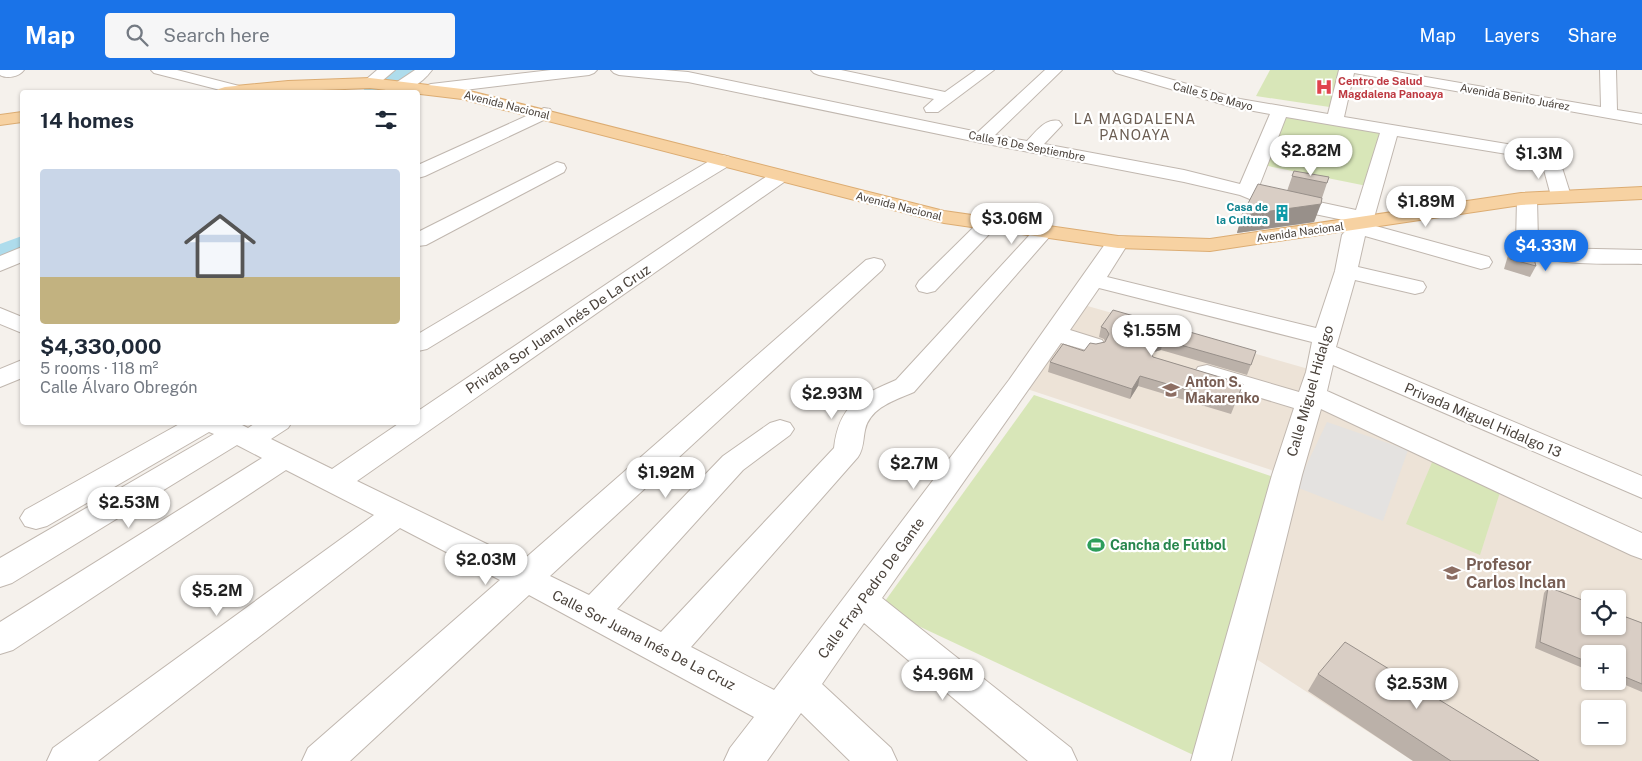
<!DOCTYPE html>
<html lang="en">
<head>
<meta charset="utf-8">
<style>
	body { margin:0; font-family:"Public Sans",sans-serif; background:#f6f6f7; color:#1f2937; height:100vh; display:flex; flex-direction:column; font-size:19px; white-space:nowrap }
	* { box-sizing:border-box; margin:0 }
	p { font-size:16px; color:#747a83 }
	.icon { flex:none; width:28px; height:28px; fill:none; stroke:currentColor; stroke-width:2; stroke-linecap:round; stroke-linejoin:round }
	.map { position:relative; flex:1; overflow:hidden }
	.drawer { position:absolute; left:20px; top:20px; width:400px; height:335px; display:flex; flex-direction:column; background:#fff; border-radius:5px; box-shadow:0 1px 4px #0004 }
	.drawer>* { flex:none }
	.fabs { position:absolute; left:1581px; top:520px; display:grid; gap:10px }
	.fabs a { display:grid; place-items:center; width:45px; height:45px; border-radius:5px; background:#fff; box-shadow:0 1px 4px #0004; font-size:25px }
	.price { position:absolute; translate:-50% -42px; padding:0 11px; border-radius:18px; background:#fff; color:#222; font-size:16px; line-height:32px; filter:drop-shadow(0 1px 2px #0008) }
	.price::after { content:''; position:absolute; left:50%; top:30px; width:15px; height:11px; margin-left:-8px; background:inherit; clip-path:polygon(0 0,100% 0,50% 100%) }
	.price.on { background:#1a73e8; color:#fff }
	ul { padding:0; list-style:none }
	li { display:grid; align-content:center; gap:10px; height:265px; padding:0 20px }
	li span { display:grid; place-items:center; height:155px; border-radius:5px; color:#555 }
	li>.icon { margin-inline-start:auto }
	span .icon { width:90px; height:90px; fill:#fffc; stroke-width:1 }
	li b { font-size:21px }
	h2 { display:flex; justify-content:space-between; align-items:center; height:60px; padding:0 20px; font-size:21px }
	header { display:flex; align-items:center; gap:30px; box-sizing:border-box; height:70px; padding:0 25px; background:#1a73e8; color:#fff }
	header strong { font-size:24px }
	nav { display:flex; gap:28px; margin-inline-start:auto; font-size:18px }
	.search { width:350px; height:45px; background:#f6f6f7; display:flex; align-items:center; gap:12px; box-sizing:border-box; padding:0 18px; border-radius:5px; color:#747a83; font-size:19px }
	.map>svg:first-child { display:block }
	.education { fill:#ede3d7; fill-rule:evenodd }
	.green { fill:#d8e6b8 }
	.parking { fill:#e4e2e0 }
	.lines { fill:none; stroke-linecap:round; stroke-linejoin:round }
	.river { fill:#aedcec; fill-rule:evenodd }
	.minor-casing { stroke:#c0b7af; stroke-width:2 }
	.major-casing { stroke:#dcac72; stroke-width:2 }
	.minor { fill:#fff; fill-rule:evenodd }
	.major { fill:#f7d2a2; fill-rule:evenodd }
	.wall { fill:#bbb1a9 }
	.shaded-wall { fill:#98908a }
	.building { fill:#d9cec5; stroke:#98908a }
	.labels { text-anchor:middle; stroke-width:4.5; stroke-linejoin:round; paint-order:stroke }
	.far-health-label { font-size:11px; font-weight:bold; fill:#be3a42; stroke:#fff; text-anchor:start }
	.far-street-label { font-size:11px; fill:#49413a; stroke:#fff }
	.far-culture-label { font-size:11px; font-weight:bold; fill:#0d838f; stroke:#fff; text-anchor:end }
	.far-quarter-label { font-size:14px; letter-spacing:1px; fill:#6b5d52; stroke:#fff }
	.street-label { font-size:14px; fill:#49413a; stroke:#fff }
	.education-label { font-size:14px; font-weight:bold; fill:#785e54; stroke:#fff; text-anchor:start }
	.leisure-label { font-size:14px; font-weight:bold; fill:#27864d; stroke:#fff; text-anchor:start }
	.near-education-label { font-size:16px; font-weight:bold; fill:#785e54; stroke:#fff; text-anchor:start }
</style>
</head>
<body>
<header>
<strong>Map</strong>
<div class="search"><svg class="icon" aria-label="search" viewBox="0 0 24 24"><circle cx="10" cy="10" r="6"/><path d="M15 15l6 6"/></svg>Search here</div>
<nav><a>Map</a><a>Layers</a><a>Share</a></nav>
</header>
<div class="map">
<svg width="1642" height="691" viewBox="0 0 1642 691">
	<rect width="100%" height="100%" fill="#f5f1ec"/>
	<!-- education -->
	<path class="education" d="M1077,233l242,69 -7,22 330,153v214h-229l-172,-112 45,-174 -268,-89zM1590,529h28v27h-28zM1590,584h28v27h-28zM1590,639h28v27h-28z"/>
	<!-- green -->
	<g class="green">
		<path d="M1270,0h79l-13,38 -80,-12z"/>
		<path d="M1283,42l101,17 -17,57 -109,-22z"/>
		<path d="M1034,325l251,86 -81,279 -324,-152z"/>
		<path d="M1433,390l69,26 -22,69 -74,-31z"/>
	</g>
	<!-- parking -->
	<path class="parking" d="M1327,352l81,28 -25,71 -87,-34z"/>
	<g class="lines">
		<!-- river -->
		<g class="river">
			<path d="M396,0h28l-3,5 -31,17h-28l4,-5z"/>
			<path d="M22,166v22l-22,8v-22z"/>
		</g>
		<!-- minor casing -->
		<g class="minor-casing">
			<g id="minor">
				<path d="M24,0c-5,7 -17,9 -24,5v-5z"/>
				<path d="M151,0h26l70,18 2,3 -21,1 -74,-19z"/>
				<path d="M377,0h18l-19,16h-12l-2,-3z"/>
				<path d="M415,0h17c-13,17 -30,25 -50,22z"/>
				<path d="M551,0h46l-3,3 -5,2 -158,19 -6,-2 -2,-3 2,-3 6,-2z"/>
				<path d="M611,0h53l24,2 290,60 67,-62h17l-67,65 32,6c9,-9 18,-23 32,-20l3,4 -18,19 140,26 56,14 30,-70 -38,-7 -116,-34 -3,-3h25l102,29 88,15 11,-44h46l216,37 -1,-37h16l1,40 25,4v10l-288,-51 -10,44 163,27 6,1 3,4 -3,4 -6,1 -110,-18 -25,89 117,32 3,5 -3,5 -8,2 -116,-33 -7,31 65,15 3,5 -3,5 -8,2 -60,-14 -19,67 306,129v22l-309,-133 -6,26 315,142v26l-11,-4 -310,-146 -19,66 -71,286h-40l81,-286 22,-67 -96,-29 -4,-6 4,-6 9,-2 92,27 7,-20 6,-30 -213,-54 -29,42 32,10 3,5 -3,5 -9,2 -32,-9 -179,255 189,150 6,13h-49l-164,-138 -42,61 69,64 6,13h-47l-49,-48 -34,48h-43l6,-13 24,-31 -225,-122 -179,166h-48l6,-13 192,-168 -100,-52 -302,233h-51l6,-13 321,-233 -88,-45 -273,180 -13,4v-32l262,-164 -25,-13 -225,138 -12,4v-29l214,-124 -5,-2 -162,94 -11,3 -11,-3 -5,-8 5,-8 158,-88h53l12,6 9,-6h35l-4,6 -17,11 61,30 69,-47h17v-11l355,-239 7,-2 7,2 2,4 -2,4 -430,301 165,80 344,-301 8,-2 8,2 3,5 -3,5 -332,306 39,19 134,-139 47,-33 10,-3 10,3 4,6 -4,6 -47,35 -126,139 44,23 173,-184c5,-43 25,-52 62,-68l140,-152 7,-2 7,2 3,4 -3,4 -136,156c-18,8 -44,15 -49,38 -2,9 -1,18 -7,27l-167,190 83,43 235,-310 101,-143 8,-1 8,1 3,5 -22,35 209,51 19,-57 7,-36 11,-13 -96,-20 -17,-7 -56,-13 -202,-39 -294,-61 -69,-7 -5,-2zM1286,47l94,16 -24,77 -98,-21z"/>
				<path d="M811,0h30l104,22 31,-22h18l-56,42h-12l-2,-4 10,-9 -115,-24 -5,-2z"/>
				<path d="M544,38l6,1 2,4 -2,4 -125,59 -7,2v-13z"/>
				<path d="M1549,80l6,1 3,4 13,41 -3,4 -7,2 -7,-2 -3,-4 -11,-41 3,-4z"/>
				<path d="M723,85l7,2 2,4 -2,4 -303,184 -9,2v-17l298,-177z"/>
				<path d="M557,92l7,2 2,4 -2,4 -138,73 -8,1v-14z"/>
				<path d="M1527,123l7,2 3,4 1,43 12,6 92,2v14c-29,-1 -109,4 -126,-20l1,-45 3,-4z"/>
				<path d="M988,148l7,2 3,4 -3,4 -60,63 -8,2 -8,-2 -3,-5 3,-5 62,-61z"/>
				<path d="M22,177v15l-22,9v-15z"/>
				<path d="M0,238l22,9v16l-22,-9z"/>
				<path d="M22,290v18l-22,9v-18z"/>
			</g>
		</g>
		<!-- major casing -->
		<g class="major-casing">
			<g id="major">
				<path d="M370,8l92,11 482,122 174,25 92,3 311,-46 121,-6v12l-121,6 -311,46 -92,-3 -174,-25 -482,-124 -92,-11 -101,4h-52l2,-3 6,-2 63,-6z"/>
				<path d="M22,42v10l-22,3v-10z"/>
			</g>
		</g>
		<!-- minor -->
		<use href="#minor" class="minor"/>
		<!-- major -->
		<use href="#major" class="major"/>
	</g>
	<!-- wall -->
	<g class="wall">
		<path d="M1294,101l35,6 -15,45 -77,11 5,-18 45,-24z"/>
		<path d="M1514,171l22,25 -6,11 -26,-8 5,-17z"/>
		<path d="M1101,257l155,24 -9,24 -86,-25 -10,3 2,4 90,27 -12,30 -93,-28 -8,13 -82,-27 2,-10 34,-11 12,-7 9,-2 -1,-3 -5,-2z"/>
		<path d="M1548,517l94,36v69l-26,-11h2v-27h-28v17l-55,-23 9,-55z"/>
		<path d="M1318,604l221,87h-126l-105,-70z"/>
	</g>
	<!-- shaded-wall -->
	<g class="shaded-wall">
		<path d="M1321,134l-7,18 -77,11 5,-18z"/>
		<path d="M1163,270l-2,10 -11,3 -2,-4 5,-6z"/>
		<path d="M1140,306l-2,10 -8,13 2,-10z"/>
	</g>
	<!-- building -->
	<g class="building">
		<path d="M1294,101l35,6 -2,6 -35,-7z"/>
		<path d="M1258,114l64,14 -1,6 -79,11z"/>
		<path d="M1514,171l16,4 6,21 -26,-7z"/>
		<path d="M1113,240l143,41 -5,14 -88,-25 -10,3 -5,6 5,8 90,27 -8,20 -95,-28 -8,13 -82,-27 13,-18 21,7 6,-8 6,1 9,-2 4,-8 -3,-5 -5,-2z"/>
		<path d="M1548,517l42,16v23h28v-12l24,9v61l-24,-10v-20h-28v9l-50,-21z"/>
		<path d="M1345,572l194,119h-88l-133,-87z"/>
	</g>
	<!-- icons -->
	<defs>
		<g id="hospital-bare" transform="scale(1.35)"><path d="M-5-5h3v3.5h4V-5h3V5h-3V1.5h-4V5h-3Z" fill="#e0444e" stroke="#fff" stroke-width="2.5" paint-order="stroke"/></g>
		<g id="building-bare" transform="scale(1.35)"><path d="M-4-6H4V6H1V3H-1V6H-4ZM-2.5-4.3h1.7v1.8h-1.7ZM.8-4.3h1.7v1.8H.8ZM-2.5-1h1.7V.8h-1.7ZM.8-1h1.7V.8H.8Z" fill="#0f9aa8" stroke="#fff" stroke-width="2.5" paint-order="stroke"/></g>
		<g id="school-bare" transform="scale(1.35)"><path d="M0-5L7-2L0 1L-7-2ZM-4 1L0 2.5L4 1V4Q0 6-4 4Z" fill="#8d6e63" stroke="#fff" stroke-width="2.5" paint-order="stroke"/></g>
		<g id="stadium-bare" transform="scale(1.35)"><path d="M0-5a6.5 5 0 1 0 0 10a6.5 5 0 1 0 0-10ZM-3.5-1.8h7v3.6h-7Z" fill="#2e9e5b" stroke="#fff" stroke-width="2.5" paint-order="stroke"/></g>
	</defs>
	<g fill-rule="evenodd">
		<use href="#hospital-bare" x="1324" y="17"/>
		<use href="#building-bare" x="1282" y="143"/>
		<use href="#school-bare" x="1171" y="320"/>
		<use href="#stadium-bare" x="1096" y="475"/>
		<use href="#school-bare" x="1452" y="503"/>
	</g>
	<g class="labels">
		<!-- far-health labels -->
		<g class="far-health-label">
			<text x="1338" y="15">Centro de Salud<tspan x="1338" dy="13">Magdalena Panoaya</tspan></text>
		</g>
		<!-- far-street labels -->
		<g class="far-street-label">
			<text transform="translate(1213 26) rotate(15)" y="4">Calle 5 De Mayo</text>
			<text transform="translate(1515 27) rotate(10)" y="4">Avenida Benito Juárez</text>
			<text transform="translate(507 35) rotate(14)" y="4">Avenida Nacional</text>
			<text transform="translate(1027 76) rotate(11)" y="4">Calle 16 De Septiembre</text>
			<text transform="translate(899 136) rotate(14)" y="4">Avenida Nacional</text>
			<text transform="translate(1300 162) rotate(-8)" y="4">Avenida Nacional</text>
		</g>
		<!-- far-culture labels -->
		<g class="far-culture-label">
			<text x="1268" y="141">Casa de<tspan x="1268" dy="13">la Cultura</tspan></text>
		</g>
		<!-- far-quarter labels -->
		<g class="far-quarter-label">
			<text x="1135" y="54">LA MAGDALENA<tspan x="1135" dy="16">PANOAYA</tspan></text>
		</g>
		<!-- street labels -->
		<g class="street-label">
			<text transform="translate(558 259) rotate(-34)" y="5">Privada Sor Juana Inés De La Cruz</text>
			<text transform="translate(1310 321) rotate(-74)" y="5">Calle Miguel Hidalgo</text>
			<text transform="translate(1483 350) rotate(23)" y="5">Privada Miguel Hidalgo 13</text>
			<text transform="translate(871 518) rotate(-54)" y="5">Calle Fray Pedro De Gante</text>
			<text transform="translate(644 570) rotate(27)" y="5">Calle Sor Juana Inés De La Cruz</text>
		</g>
		<!-- education labels -->
		<g class="education-label">
			<text x="1185" y="317">Anton S.<tspan x="1185" dy="16">Makarenko</tspan></text>
		</g>
		<!-- leisure labels -->
		<g class="leisure-label">
			<text x="1110" y="480">Cancha de Fútbol</text>
		</g>
		<!-- near-education labels -->
		<g class="near-education-label">
			<text x="1466" y="500">Profesor<tspan x="1466" dy="18">Carlos Inclan</tspan></text>
		</g>
	</g>
</svg>
<div class="fabs">
<a><svg class="icon" aria-label="locate" viewBox="0 0 24 24"><circle cx="12" cy="12" r="6"/><path d="M12 2v4M12 18v4M2 12h4M18 12h4"/></svg></a>
<a>+</a>
<a>−</a>
</div>
<b class="price" style="left:1311px;top:107px">$2.82M</b>
<b class="price" style="left:1539px;top:110px">$1.3M</b>
<b class="price" style="left:1426px;top:158px">$1.89M</b>
<b class="price" style="left:1012px;top:175px">$3.06M</b>
<b class="price on" style="left:1546px;top:202px">$4.33M</b>
<b class="price" style="left:1152px;top:287px">$1.55M</b>
<b class="price" style="left:832px;top:350px">$2.93M</b>
<b class="price" style="left:914px;top:420px">$2.7M</b>
<b class="price" style="left:666px;top:429px">$1.92M</b>
<b class="price" style="left:129px;top:459px">$2.53M</b>
<b class="price" style="left:486px;top:516px">$2.03M</b>
<b class="price" style="left:217px;top:547px">$5.2M</b>
<b class="price" style="left:943px;top:631px">$4.96M</b>
<b class="price" style="left:1417px;top:640px">$2.53M</b>
<section class="drawer">
<h2>14 homes<svg class="icon" aria-label="filters" viewBox="0 0 24 24"><path d="M4 7h16M4 17h16"/><circle cx="9" cy="7" r="2"/><circle cx="15" cy="17" r="2"/></svg></h2>
<ul>
<li><span style="background:linear-gradient(#c9d6e8 70%,#c2b280 0)"><svg class="icon" aria-label="home" viewBox="0 0 24 24"><path d="M3 11l9-7 9 7M6 9v11h12V9"/></svg></span><div><b>$4,330,000</b><p>5 rooms · 118 m²</p><p>Calle Álvaro Obregón</p></div></li>
</ul>
</section>
</div>
</body>
</html>
